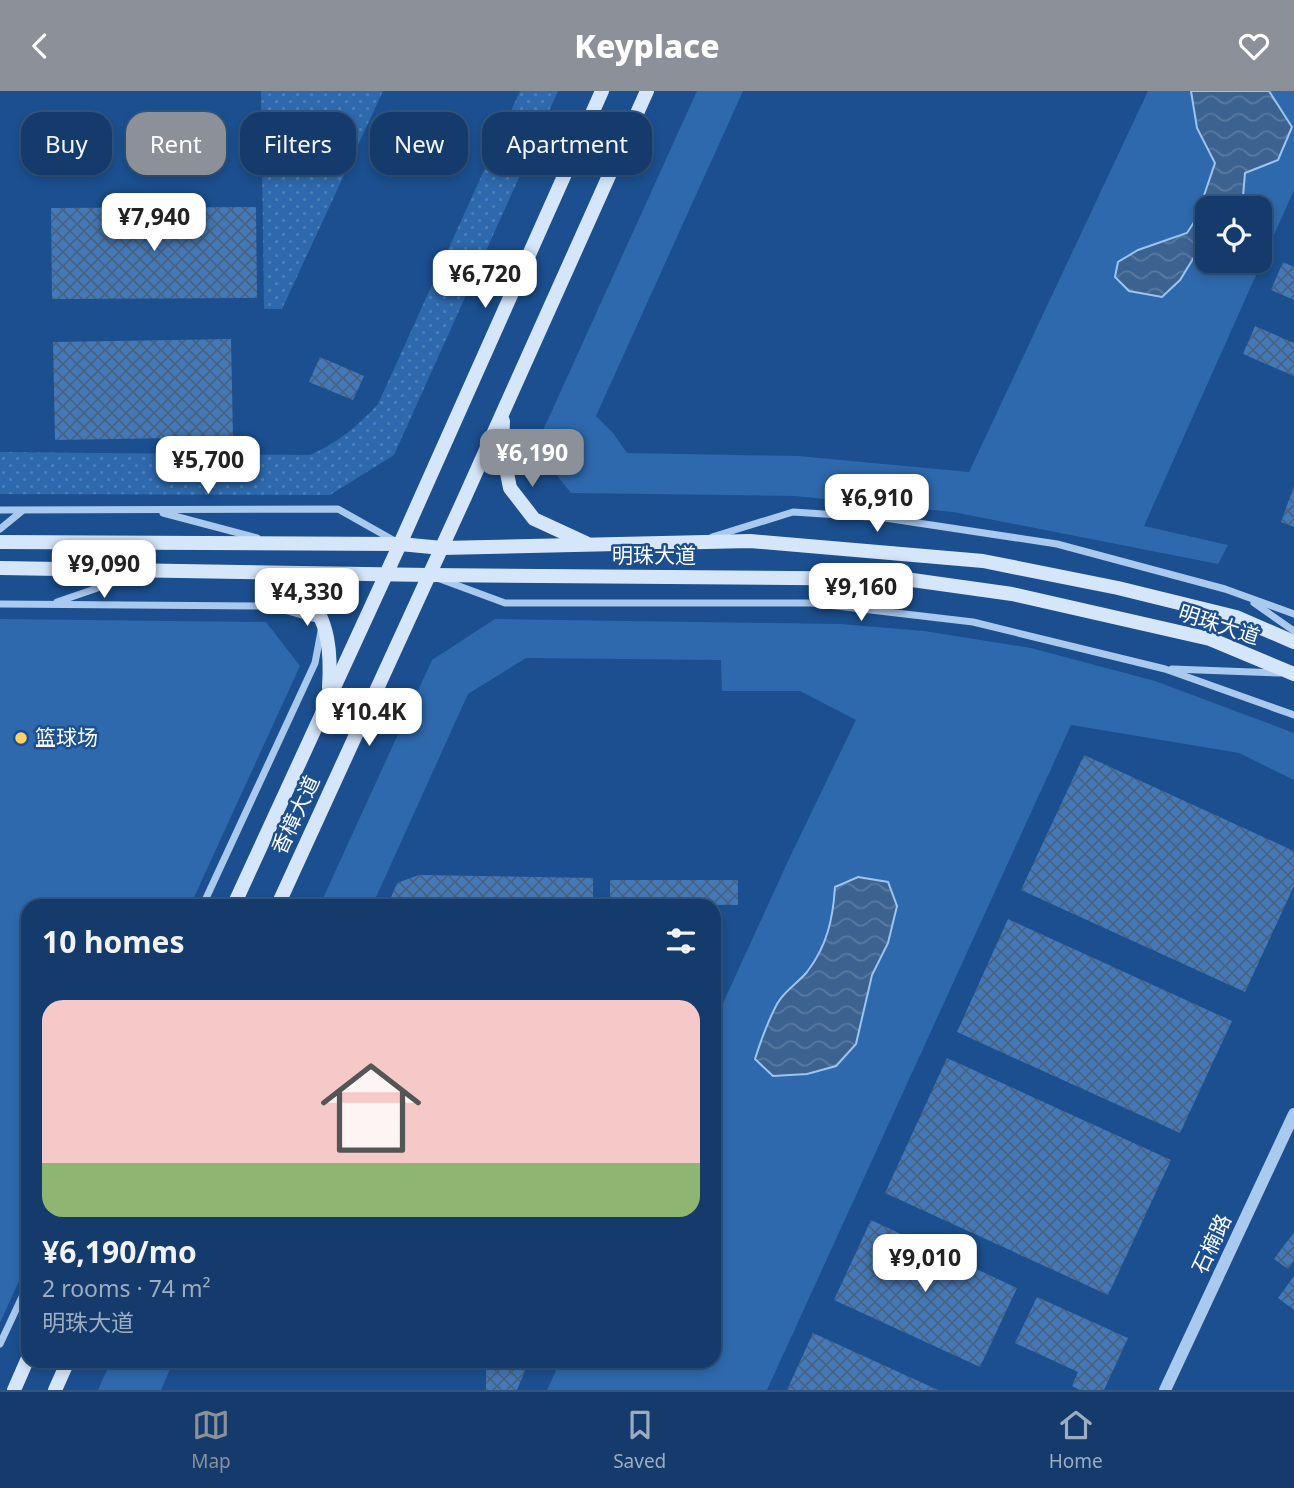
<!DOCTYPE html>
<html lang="en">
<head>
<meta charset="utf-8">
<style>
	body { margin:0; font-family:"Noto Sans","Noto Sans SC",sans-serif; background:#214673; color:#f1f3f6; height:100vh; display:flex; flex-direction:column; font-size:26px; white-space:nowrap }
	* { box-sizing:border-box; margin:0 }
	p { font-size:23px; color:#9dadc1 }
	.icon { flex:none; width:38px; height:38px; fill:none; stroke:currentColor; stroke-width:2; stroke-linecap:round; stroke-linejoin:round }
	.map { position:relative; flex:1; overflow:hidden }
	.sheet { position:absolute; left:21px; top:808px; width:700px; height:469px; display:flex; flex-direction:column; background:#143b6b; border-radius:21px; box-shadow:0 4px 10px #0003,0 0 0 2px #33557e }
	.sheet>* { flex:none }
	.banner { position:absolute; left:21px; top:21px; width:700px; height:63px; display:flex; gap:14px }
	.controls { position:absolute; left:1195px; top:105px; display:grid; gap:14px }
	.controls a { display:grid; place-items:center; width:77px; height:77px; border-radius:14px; background:#143b6b; box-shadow:0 4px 10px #0003,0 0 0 2px #33557e; font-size:35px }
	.price { position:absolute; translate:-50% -60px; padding:0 16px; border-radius:14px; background:#fff; color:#222; font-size:23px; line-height:46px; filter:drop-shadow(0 2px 4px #0008) }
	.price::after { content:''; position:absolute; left:50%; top:42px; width:21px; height:16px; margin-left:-10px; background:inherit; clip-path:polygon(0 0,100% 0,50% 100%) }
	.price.current { background:#8c9099; color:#fff }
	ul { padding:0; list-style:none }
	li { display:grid; align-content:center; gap:14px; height:371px; padding:0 21px }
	li span { display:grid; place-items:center; height:217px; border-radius:21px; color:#555 }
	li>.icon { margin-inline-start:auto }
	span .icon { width:126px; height:126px; fill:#fffc; stroke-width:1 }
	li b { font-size:30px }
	h2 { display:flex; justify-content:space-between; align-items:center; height:84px; padding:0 21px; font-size:30px }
	.tag { padding:0 24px; border-radius:21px; background:#143b6b; box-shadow:0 4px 10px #0003,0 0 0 2px #33557e; font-size:24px; line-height:63px }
	.tag.current { background:#8c9099; color:#fff }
	header { display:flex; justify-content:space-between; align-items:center; height:91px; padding:0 21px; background:#8c9099; color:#fff; font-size:32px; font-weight:800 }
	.menu { display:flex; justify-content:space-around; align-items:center; height:98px; border-top:2px solid #33557e; background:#143b6b; font-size:19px; color:#9dadc1 }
	.menu a { display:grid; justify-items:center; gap:4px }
	.menu .current { color:#8c9099 }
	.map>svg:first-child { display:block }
	.grass { fill:url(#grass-dots) }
	.park { fill:#2e69ad; fill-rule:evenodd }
	.water { fill:url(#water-waves); stroke:#9cc4f0; stroke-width:2 }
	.building { fill:url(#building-cross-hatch) }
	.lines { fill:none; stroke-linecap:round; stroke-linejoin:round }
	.minor { stroke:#a9c9ee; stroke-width:7 }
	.tertiary { stroke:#a9c9ee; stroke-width:12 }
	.secondary { stroke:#d6e6fa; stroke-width:14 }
	.poi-dot { fill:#ffd166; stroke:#1b4f8f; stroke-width:2.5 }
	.labels { text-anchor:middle; stroke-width:5; stroke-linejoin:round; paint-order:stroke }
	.street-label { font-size:21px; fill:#fff; stroke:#1b4f8f }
	.poi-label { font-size:21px; fill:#fff; stroke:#1b4f8f; text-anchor:start }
</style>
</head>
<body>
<header><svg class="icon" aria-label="back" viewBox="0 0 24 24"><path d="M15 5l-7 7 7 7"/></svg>Keyplace<svg class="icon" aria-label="heart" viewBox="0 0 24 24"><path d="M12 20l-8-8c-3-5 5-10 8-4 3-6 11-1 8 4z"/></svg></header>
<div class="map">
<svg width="1294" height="1299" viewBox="0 0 1294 1299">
	<defs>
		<pattern id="grass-dots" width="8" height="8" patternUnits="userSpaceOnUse" patternTransform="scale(1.75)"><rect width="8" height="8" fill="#2e69ad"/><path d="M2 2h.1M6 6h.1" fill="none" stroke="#4d80b9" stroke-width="1.8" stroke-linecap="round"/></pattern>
		<pattern id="water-waves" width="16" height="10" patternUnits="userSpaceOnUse" patternTransform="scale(1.75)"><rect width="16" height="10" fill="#3c6290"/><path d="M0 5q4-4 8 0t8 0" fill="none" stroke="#597aa1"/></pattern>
		<pattern id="building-cross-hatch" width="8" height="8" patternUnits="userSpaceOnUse" patternTransform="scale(1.75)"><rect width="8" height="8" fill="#4478b7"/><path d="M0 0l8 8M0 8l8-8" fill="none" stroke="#486282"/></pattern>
	</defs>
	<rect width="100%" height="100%" fill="#1b4f8f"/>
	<!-- grass -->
	<g class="grass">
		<path d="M261,0h122l-101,218h-18z"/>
		<path d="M520,0h38l-164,364 -64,40 -330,-1v-42l310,3c27,-12 48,-29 68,-51z"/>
	</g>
	<!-- park -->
	<g class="park">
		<path d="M697,0h46l-147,325 17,17 14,20 171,3 171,16 179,-381h146v99l-150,336 84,19 -10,19 -265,-52 -158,-16 -224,-3 -36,-45zM1208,117h52v53h-52z"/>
		<path d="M0,528l266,3 34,44 -110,240 -162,1v354l-28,62z"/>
		<path d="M495,528l345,5 84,7 107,17 124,33 139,52v47l-55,-27 -168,-28 -304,665h-220l13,-28 154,-1v-338l74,-162 68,-141 -56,-29h-78l-1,-31 -195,-2 -58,36 -96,212 -53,1 113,-247z"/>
		<path d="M111,1270h62v1l-12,28h-63z"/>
	</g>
	<!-- water -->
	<g class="water">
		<path d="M1191,0h78l23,36 -14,33 -33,13 -3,35h-34l-1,41h-8l-19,31 -18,17 -33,-6 -14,-14 3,-15 20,-12 49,-17 9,-14 19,-56 -18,-35z"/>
		<path d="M858,786l30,5 9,24 -9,37 -16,32 -16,69 -20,22 -29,8 -34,2 -18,-17c6,-19 13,-38 22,-55 7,-13 21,-21 30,-32 20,-26 26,-53 28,-85z"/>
	</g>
	<!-- building -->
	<g class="building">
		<path d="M256,116l1,91 -205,1 -1,-91z"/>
		<path d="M1283,171l11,5v33l-23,-10z"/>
		<path d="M1255,235l39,17v33l-51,-22z"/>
		<path d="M231,248l2,98 -178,3 -2,-98z"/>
		<path d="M320,266l44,19 -11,24 -44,-18z"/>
		<path d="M1294,395v41l-13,-5z"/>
		<path d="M1084,664l210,96v35l-49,106 -224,-102z"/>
		<path d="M419,784l174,3v24l-170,-3 -7,2 -2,6h-27l10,-24z"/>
		<path d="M610,789h128v25l-128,-1z"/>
		<path d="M1008,828l224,102 -52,112 -223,-101z"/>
		<path d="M947,967l224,102 -63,135 -223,-102z"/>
		<path d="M871,1129l146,68 -37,79 -146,-67z"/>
		<path d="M1294,1141v29l-6,8 -14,-10z"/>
		<path d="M1294,1185v34l-16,-12z"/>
		<path d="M1037,1206l91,41 -24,52h-24l-8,-4 6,-14 -63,-29z"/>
		<path d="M813,1242l125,57h-151z"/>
		<path d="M407,1270h122l-12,29h-31v-22l-79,-1z"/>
	</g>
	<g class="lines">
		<!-- minor -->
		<g class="minor">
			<path d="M0,419l338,-1 55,31"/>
			<path d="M163,422l94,25"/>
			<path d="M0,438l22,-18"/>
			<path d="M712,446l81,-25 92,6 172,26 168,45 69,25"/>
			<path d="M440,488l65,24h306l162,19 192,47 129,46"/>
			<path d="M57,511l81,-28"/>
			<path d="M1254,512l40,28"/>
			<path d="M0,513l270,2 53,15 -8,42 -113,244"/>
			<path d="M1172,578l107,4"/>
			<path d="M0,1253l28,-60"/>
		</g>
		<!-- tertiary -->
		<path class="tertiary" d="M1165,1299l129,-276"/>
		<!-- secondary -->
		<g class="secondary">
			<path d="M503,330l-1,27 8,40 24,31 52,24"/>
			<path d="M0,451l400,2 42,4 308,-7 233,20 135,27 118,29 58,25"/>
			<path d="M0,477l429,7 476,4 107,15 198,45 84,35"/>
			<path d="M266,482c12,6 30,12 39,21 25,26 26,61 24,94"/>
			<path d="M233,816l167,-363 202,-453"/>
			<path d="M277,816l187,-408 183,-408"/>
			<path d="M14,1299l14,-32"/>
			<path d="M55,1299l13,-29"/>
		</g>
	</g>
	<!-- markers -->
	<circle class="poi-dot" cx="21" cy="647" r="7"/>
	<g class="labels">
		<!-- street labels -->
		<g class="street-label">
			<text x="654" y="472">明珠大道</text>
			<text transform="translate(1219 534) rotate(18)" y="7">明珠大道</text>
			<text transform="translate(296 724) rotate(-65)" y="7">香樟大道</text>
			<text transform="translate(1212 1153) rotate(-65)" y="7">石楠路</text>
		</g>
		<!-- poi labels -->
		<g class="poi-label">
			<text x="35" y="654">篮球场</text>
		</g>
	</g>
</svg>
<div class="controls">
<a><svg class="icon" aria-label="locate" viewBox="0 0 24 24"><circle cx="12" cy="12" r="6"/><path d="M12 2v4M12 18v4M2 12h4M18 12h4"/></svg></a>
</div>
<b class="price" style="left:154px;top:162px">¥7,940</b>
<b class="price" style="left:485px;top:219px">¥6,720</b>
<b class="price current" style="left:532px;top:398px">¥6,190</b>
<b class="price" style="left:208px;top:405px">¥5,700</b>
<b class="price" style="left:877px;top:443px">¥6,910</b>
<b class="price" style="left:104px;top:509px">¥9,090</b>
<b class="price" style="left:861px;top:532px">¥9,160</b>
<b class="price" style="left:307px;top:537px">¥4,330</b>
<b class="price" style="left:369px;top:657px">¥10.4K</b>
<b class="price" style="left:925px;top:1203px">¥9,010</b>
<div class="banner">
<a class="tag">Buy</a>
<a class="tag current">Rent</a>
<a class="tag">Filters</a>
<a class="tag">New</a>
<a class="tag">Apartment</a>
</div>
<section class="sheet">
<h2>10 homes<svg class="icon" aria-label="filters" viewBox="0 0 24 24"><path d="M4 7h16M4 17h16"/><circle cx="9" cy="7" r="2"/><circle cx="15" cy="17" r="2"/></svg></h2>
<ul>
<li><span style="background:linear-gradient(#f6c9c9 75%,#8fb573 0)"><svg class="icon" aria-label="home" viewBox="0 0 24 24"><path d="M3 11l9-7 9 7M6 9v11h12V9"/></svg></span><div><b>¥6,190/mo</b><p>2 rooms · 74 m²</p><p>明珠大道</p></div></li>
</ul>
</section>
</div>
<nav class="menu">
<a class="current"><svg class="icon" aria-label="map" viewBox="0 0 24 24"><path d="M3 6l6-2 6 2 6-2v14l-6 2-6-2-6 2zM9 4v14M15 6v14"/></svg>Map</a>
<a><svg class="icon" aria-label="saved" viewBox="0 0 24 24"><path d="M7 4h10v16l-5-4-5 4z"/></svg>Saved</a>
<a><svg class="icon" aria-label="home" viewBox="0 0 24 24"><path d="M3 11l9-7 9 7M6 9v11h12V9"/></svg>Home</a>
</nav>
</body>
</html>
